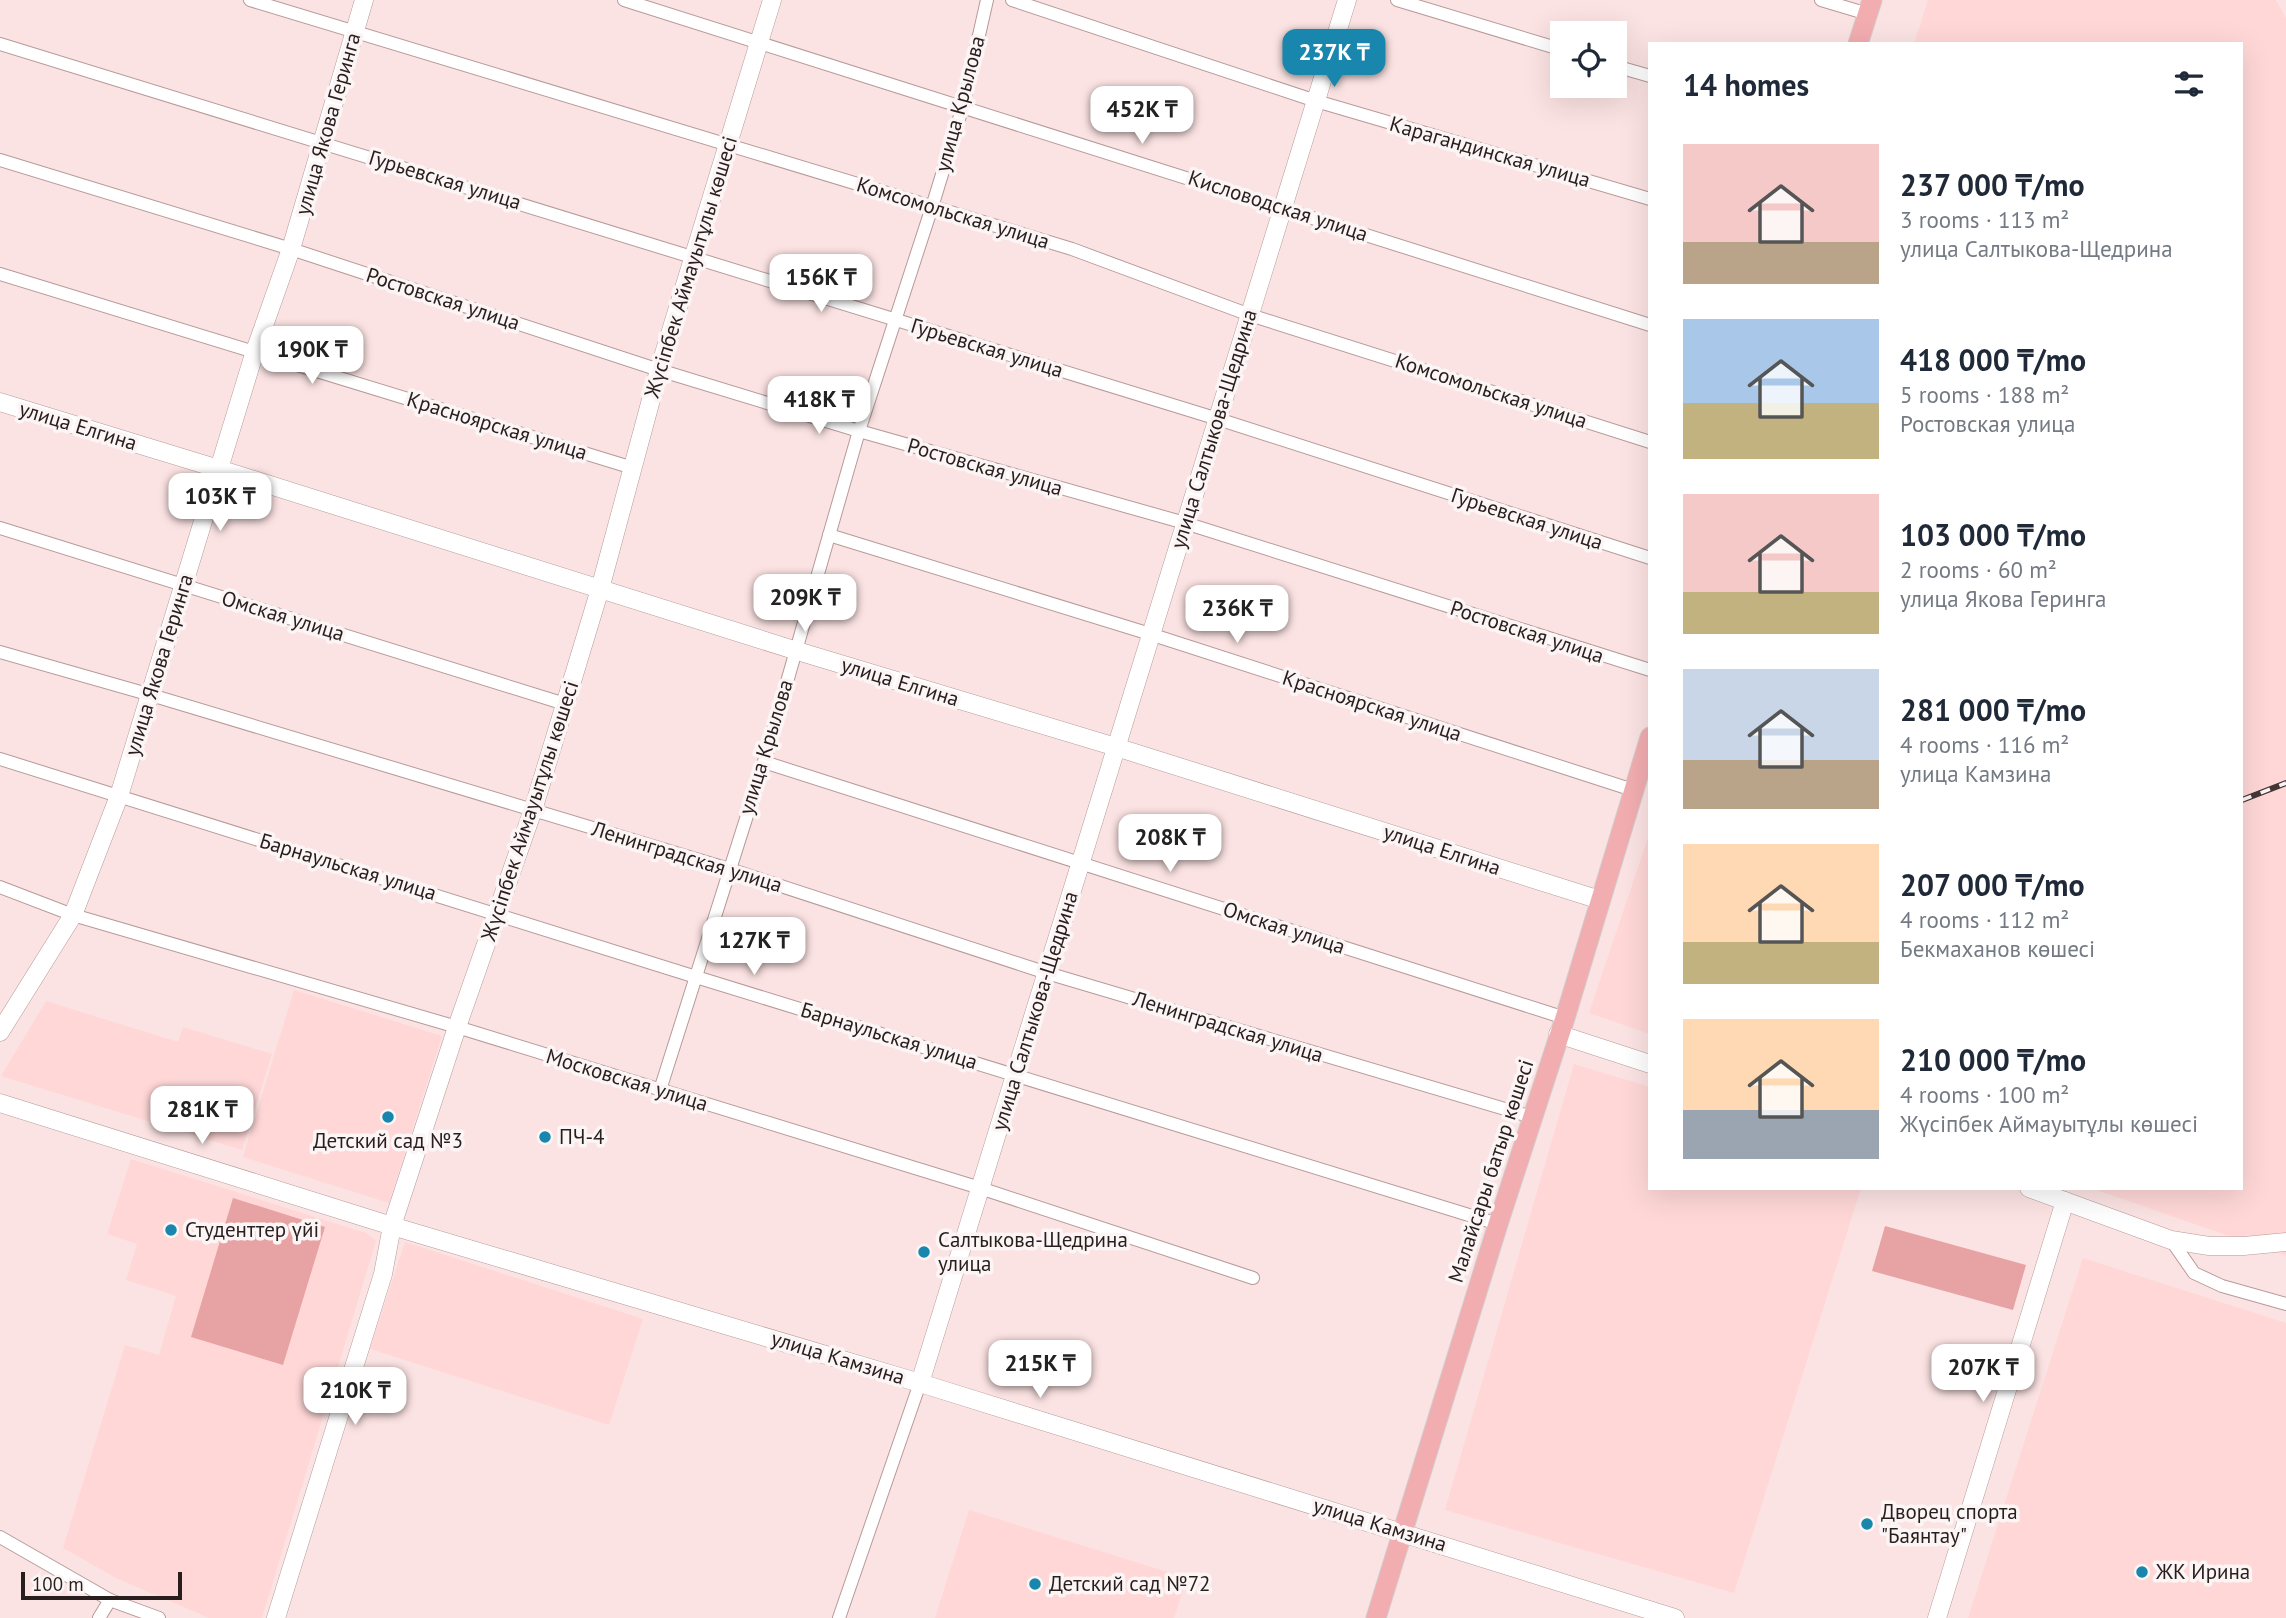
<!DOCTYPE html>
<html lang="en">
<head>
<meta charset="utf-8">
<style>
	body { margin:0; font-family:"PT Sans",sans-serif; background:#f6f6f7; color:#1f2937; height:100vh; display:flex; flex-direction:column; font-size:26px; white-space:nowrap }
	* { box-sizing:border-box; margin:0 }
	p { font-size:23px; color:#747a83 }
	.icon { flex:none; width:38px; height:38px; fill:none; stroke:currentColor; stroke-width:2; stroke-linecap:round; stroke-linejoin:round }
	.map { position:relative; flex:1; overflow:hidden }
	.details { position:absolute; left:1648px; top:42px; width:595px; height:1148px; display:flex; flex-direction:column; background:#fff; border-radius:0px; box-shadow:0 7px 28px #0002 }
	.details>* { flex:none }
	.controls { position:absolute; left:1550px; top:21px; display:grid; gap:14px }
	.controls a { display:grid; place-items:center; width:77px; height:77px; border-radius:0px; background:#fff; box-shadow:0 7px 28px #0002; font-size:35px }
	.scale { position:absolute; left:21px; bottom:18px; width:161px; box-sizing:border-box; padding-left:7px; border:4px solid #291e1e; border-top:0; font-size:19px; line-height:24px; white-space:nowrap; color:#291e1e; -webkit-text-stroke:5px #fcf5f5; paint-order:stroke }
	.price { position:absolute; translate:-50% -60px; padding:0 16px; border-radius:14px; background:#fff; color:#222; font-size:23px; line-height:46px; filter:drop-shadow(0 2px 4px #0008) }
	.price::after { content:''; position:absolute; left:50%; top:42px; width:21px; height:16px; margin-left:-10px; background:inherit; clip-path:polygon(0 0,100% 0,50% 100%) }
	.price.selected { background:#1886ad; color:#fff }
	ul { padding:0; list-style:none }
	li { display:flex; align-items:center; gap:21px; height:175px; padding:0 35px }
	li span { display:grid; place-items:center; flex:none; width:196px; height:140px; border-radius:0px; color:#555 }
	li>.icon { margin-inline-start:auto }
	span .icon { width:84px; height:84px; fill:#fffc; stroke-width:1 }
	li b { font-size:30px }
	h2 { display:flex; justify-content:space-between; align-items:center; height:84px; padding:0 35px; font-size:30px }
	.map>svg:first-child { display:block }
	.built { fill:#ffd7d7 }
	.green { fill:#e7a2a3 }
	.lines { fill:none; stroke-linecap:round; stroke-linejoin:round }
	.street-casing { stroke:#b79a99; stroke-width:14 }
	.secondary-casing { stroke:#b79a99; stroke-width:19 }
	.primary-casing { stroke:#d0cece; stroke-width:21 }
	.street { stroke:#fff; stroke-width:12 }
	.secondary { stroke:#fff; stroke-width:18 }
	.primary { stroke:#f2adb0; stroke-width:19 }
	.rail-casing { stroke:#433636; stroke-width:6 }
	.rail { stroke:#fcf5f5; stroke-width:3.5; stroke-dasharray:10; stroke-linecap:butt }
	.poi-dot { fill:#1886ad; stroke:#fcf5f5; stroke-width:2.5 }
	.labels { text-anchor:middle; stroke-width:7; stroke-linejoin:round; paint-order:stroke }
	.street-label { font-size:21px; fill:#291e1e; stroke:#fcf5f5 }
	.poi-label { font-size:21px; fill:#291e1e; stroke:#fcf5f5; text-anchor:start }
</style>
</head>
<body>
<div class="map">
<svg width="2286" height="1618" viewBox="0 0 2286 1618">
	<rect width="100%" height="100%" fill="#fce3e3"/>
	<!-- built -->
	<g class="built">
		<path d="M1928,0h348l10,18v1238l-195,-68h151v-1144h-328z"/>
		<path d="M1650,832v202l-61,-21z"/>
		<path d="M294,990l148,46 -53,167 -146,-46z"/>
		<path d="M46,1001l132,41 5,-15 89,27 -30,96 -241,-74z"/>
		<path d="M1574,1064l76,23v101h211l-127,405 -289,-83z"/>
		<path d="M131,1159l235,74 10,8 -114,377h-53l-93,-40 -53,-30 62,-203 34,10 17,-59 -50,-16 11,-36 -30,-10z"/>
		<path d="M405,1242l238,77 -34,106 -239,-76z"/>
		<path d="M2083,1258l203,65v295h-318z"/>
		<path d="M969,1510l218,68 -13,40h-239z"/>
	</g>
	<!-- green -->
	<g class="green">
		<path d="M233,1198l92,29 -42,138 -92,-28z"/>
		<path d="M1885,1226l141,39 -13,45 -141,-39z"/>
	</g>
	<g class="lines">
		<!-- street casing -->
		<g class="street-casing">
			<g id="street">
				<path d="M250,0l822,249 178,66 400,127"/>
				<path d="M624,0l1026,325"/>
				<path d="M1012,0l304,101 334,98"/>
				<path d="M1397,0l166,50"/>
				<path d="M1821,0l47,14"/>
				<path d="M0,44l1218,375 432,139"/>
				<path d="M1615,66l35,10"/>
				<path d="M0,160l291,89 368,121 200,61 326,92 465,147"/>
				<path d="M0,274l633,194"/>
				<path d="M0,528l565,176"/>
				<path d="M829,535l321,99 483,156"/>
				<path d="M0,652l151,43 578,174 318,104 485,144"/>
				<path d="M0,759l696,218 802,247"/>
				<path d="M764,762l801,256"/>
				<path d="M0,887l73,28 384,112 523,161 273,90"/>
				<path d="M660,1090l104,-328 95,-331 73,-224 31,-101 24,-106"/>
				<path d="M2171,1240l23,33 28,13 64,18"/>
				<path d="M0,1537l110,63 49,18"/>
				<path d="M99,1618l11,-18"/>
				<path d="M839,1618l81,-235"/>
			</g>
		</g>
		<!-- secondary casing -->
		<g class="secondary-casing">
			<g id="secondary">
				<path d="M0,402l219,67 575,181 322,97 484,153"/>
				<path d="M0,1032l73,-117 46,-119 136,-445 36,-102 73,-249"/>
				<path d="M1558,1034l92,30"/>
				<path d="M0,1103l392,123 528,157 755,235"/>
				<path d="M2029,1188l142,52 38,6h35l42,-4"/>
				<path d="M920,1383l427,-1383"/>
				<path d="M276,1618l107,-344 9,-48 65,-199 76,-217 67,-221 59,-219 113,-370"/>
				<path d="M1937,1618l128,-417"/>
			</g>
		</g>
		<!-- primary casing -->
		<g class="primary-casing">
			<g id="primary">
				<path d="M1858,44l14,-44"/>
				<path d="M1376,1618l122,-394 67,-206 85,-281"/>
			</g>
		</g>
		<!-- street -->
		<use href="#street" class="street"/>
		<!-- secondary -->
		<use href="#secondary" class="secondary"/>
		<!-- primary -->
		<use href="#primary" class="primary"/>
		<!-- rail casing -->
		<g class="rail-casing">
			<path id="rail" d="M2242,800l44,-17"/>
		</g>
		<!-- rail -->
		<use href="#rail" class="rail"/>
	</g>
	<!-- markers -->
	<g class="poi-dot">
		<circle cx="388" cy="1117" r="7"/>
		<circle cx="545" cy="1137" r="7"/>
		<circle cx="171" cy="1230" r="7"/>
		<circle cx="924" cy="1252" r="7"/>
		<circle cx="1867" cy="1524" r="7"/>
		<circle cx="2142" cy="1572" r="7"/>
		<circle cx="1035" cy="1584" r="7"/>
	</g>
	<g class="labels">
		<!-- street labels -->
		<g class="street-label">
			<text transform="translate(960 104) rotate(-75)" y="7">улица Крылова</text>
			<text transform="translate(328 124) rotate(-74)" y="7">улица Якова Геринга</text>
			<text transform="translate(1490 152) rotate(16)" y="7">Карагандинская улица</text>
			<text transform="translate(445 180) rotate(17)" y="7">Гурьевская улица</text>
			<text transform="translate(1278 206) rotate(18)" y="7">Кисловодская улица</text>
			<text transform="translate(953 213) rotate(17)" y="7">Комсомольская улица</text>
			<text transform="translate(691 267) rotate(-73)" y="7">Жүсіпбек Аймауытұлы көшесі</text>
			<text transform="translate(443 299) rotate(18)" y="7">Ростовская улица</text>
			<text transform="translate(987 348) rotate(17)" y="7">Гурьевская улица</text>
			<text transform="translate(1491 391) rotate(18)" y="7">Комсомольская улица</text>
			<text transform="translate(78 426) rotate(17)" y="7">улица Елгина</text>
			<text transform="translate(497 426) rotate(17)" y="7">Красноярская улица</text>
			<text transform="translate(1214 429) rotate(-73)" y="7">улица Салтыкова-Щедрина</text>
			<text transform="translate(985 467) rotate(16)" y="7">Ростовская улица</text>
			<text transform="translate(1527 519) rotate(18)" y="7">Гурьевская улица</text>
			<text transform="translate(283 616) rotate(17)" y="7">Омская улица</text>
			<text transform="translate(1527 632) rotate(18)" y="7">Ростовская улица</text>
			<text transform="translate(159 665) rotate(-73)" y="7">улица Якова Геринга</text>
			<text transform="translate(900 682) rotate(17)" y="7">улица Елгина</text>
			<text transform="translate(1372 706) rotate(18)" y="7">Красноярская улица</text>
			<text transform="translate(766 747) rotate(-73)" y="7">улица Крылова</text>
			<text transform="translate(530 811) rotate(-72)" y="7">Жүсіпбек Аймауытұлы көшесі</text>
			<text transform="translate(1442 850) rotate(18)" y="7">улица Елгина</text>
			<text transform="translate(687 857) rotate(17)" y="7">Ленинградская улица</text>
			<text transform="translate(348 867) rotate(17)" y="7">Барнаульская улица</text>
			<text transform="translate(1284 928) rotate(18)" y="7">Омская улица</text>
			<text transform="translate(1035 1011) rotate(-73)" y="7">улица Салтыкова-Щедрина</text>
			<text transform="translate(1228 1027) rotate(17)" y="7">Ленинградская улица</text>
			<text transform="translate(889 1036) rotate(17)" y="7">Барнаульская улица</text>
			<text transform="translate(627 1080) rotate(17)" y="7">Московская улица</text>
			<text transform="translate(1491 1171) rotate(-72)" y="7">Малайсары батыр көшесі</text>
			<text transform="translate(838 1358) rotate(17)" y="7">улица Камзина</text>
			<text transform="translate(1380 1525) rotate(17)" y="7">улица Камзина</text>
		</g>
		<!-- poi labels -->
		<g class="poi-label">
			<text x="559" y="1144">ПЧ-4</text>
			<text x="388" y="1148" text-anchor="middle">Детский сад №3</text>
			<text x="185" y="1237">Студенттер үйі</text>
			<text x="938" y="1247">Салтыкова-Щедрина<tspan x="938" dy="24">улица</tspan></text>
			<text x="1881" y="1519">Дворец спорта<tspan x="1881" dy="24">"Баянтау"</tspan></text>
			<text x="2156" y="1579">ЖК Ирина</text>
			<text x="1049" y="1591">Детский сад №72</text>
		</g>
	</g>
</svg>
<div class="controls">
<a><svg class="icon" aria-label="locate" viewBox="0 0 24 24"><circle cx="12" cy="12" r="6"/><path d="M12 2v4M12 18v4M2 12h4M18 12h4"/></svg></a>
</div>
<div class="scale">100 m</div>
<b class="price selected" style="left:1334px;top:89px">237K ₸</b>
<b class="price" style="left:1142px;top:146px">452K ₸</b>
<b class="price" style="left:821px;top:314px">156K ₸</b>
<b class="price" style="left:312px;top:386px">190K ₸</b>
<b class="price" style="left:819px;top:436px">418K ₸</b>
<b class="price" style="left:220px;top:533px">103K ₸</b>
<b class="price" style="left:805px;top:634px">209K ₸</b>
<b class="price" style="left:1237px;top:645px">236K ₸</b>
<b class="price" style="left:1170px;top:874px">208K ₸</b>
<b class="price" style="left:754px;top:977px">127K ₸</b>
<b class="price" style="left:202px;top:1146px">281K ₸</b>
<b class="price" style="left:1040px;top:1400px">215K ₸</b>
<b class="price" style="left:1983px;top:1404px">207K ₸</b>
<b class="price" style="left:355px;top:1427px">210K ₸</b>
<section class="details">
<h2>14 homes<svg class="icon" aria-label="filters" viewBox="0 0 24 24"><path d="M4 7h16M4 17h16"/><circle cx="9" cy="7" r="2"/><circle cx="15" cy="17" r="2"/></svg></h2>
<ul>
<li><span style="background:linear-gradient(#f6c9c9 70%,#b9a48a 0)"><svg class="icon" aria-label="home" viewBox="0 0 24 24"><path d="M3 11l9-7 9 7M6 9v11h12V9"/></svg></span><div><b>237 000 ₸/mo</b><p>3 rooms · 113 m²</p><p>улица Салтыкова-Щедрина</p></div></li>
<li><span style="background:linear-gradient(#a9c7e8 60%,#c2b280 0)"><svg class="icon" aria-label="home" viewBox="0 0 24 24"><path d="M3 11l9-7 9 7M6 9v11h12V9"/></svg></span><div><b>418 000 ₸/mo</b><p>5 rooms · 188 m²</p><p>Ростовская улица</p></div></li>
<li><span style="background:linear-gradient(#f6c9c9 70%,#c2b280 0)"><svg class="icon" aria-label="home" viewBox="0 0 24 24"><path d="M3 11l9-7 9 7M6 9v11h12V9"/></svg></span><div><b>103 000 ₸/mo</b><p>2 rooms · 60 m²</p><p>улица Якова Геринга</p></div></li>
<li><span style="background:linear-gradient(#c9d6e8 65%,#b9a48a 0)"><svg class="icon" aria-label="home" viewBox="0 0 24 24"><path d="M3 11l9-7 9 7M6 9v11h12V9"/></svg></span><div><b>281 000 ₸/mo</b><p>4 rooms · 116 m²</p><p>улица Камзина</p></div></li>
<li><span style="background:linear-gradient(#ffd9b3 70%,#c2b280 0)"><svg class="icon" aria-label="home" viewBox="0 0 24 24"><path d="M3 11l9-7 9 7M6 9v11h12V9"/></svg></span><div><b>207 000 ₸/mo</b><p>4 rooms · 112 m²</p><p>Бекмаханов көшесі</p></div></li>
<li><span style="background:linear-gradient(#ffd9b3 65%,#9aa5b1 0)"><svg class="icon" aria-label="home" viewBox="0 0 24 24"><path d="M3 11l9-7 9 7M6 9v11h12V9"/></svg></span><div><b>210 000 ₸/mo</b><p>4 rooms · 100 m²</p><p>Жүсіпбек Аймауытұлы көшесі</p></div></li>
</ul>
</section>
</div>
</body>
</html>
